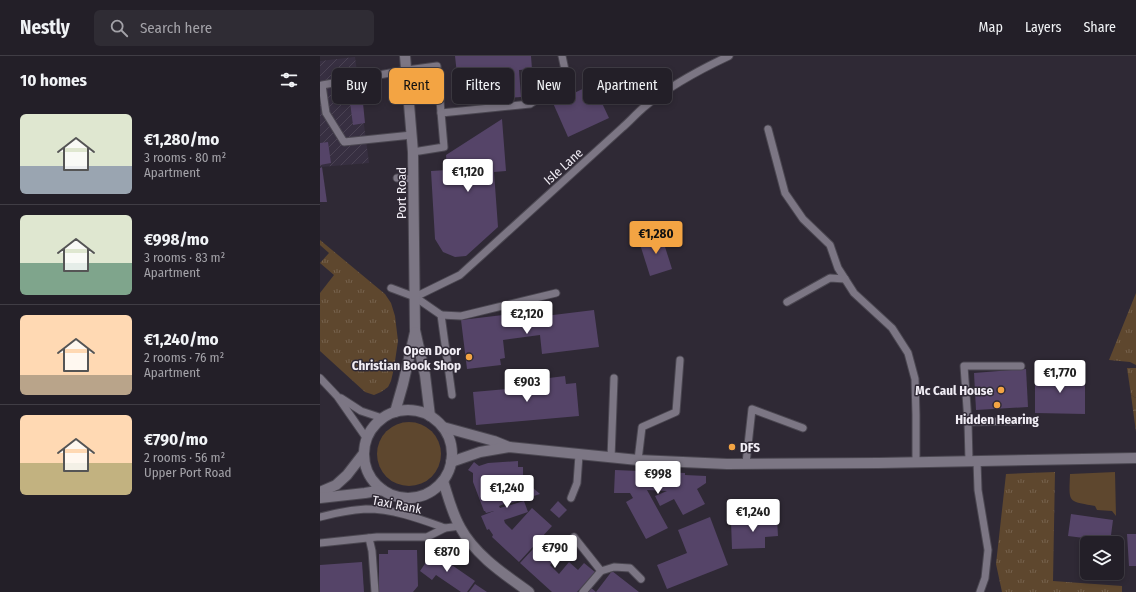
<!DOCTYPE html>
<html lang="en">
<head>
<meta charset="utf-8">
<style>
	body { margin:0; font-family:"Fira Sans Condensed",sans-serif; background:#2f2c34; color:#f1f3f6; height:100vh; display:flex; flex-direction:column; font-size:15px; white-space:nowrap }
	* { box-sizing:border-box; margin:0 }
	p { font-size:13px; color:#a3a2a8 }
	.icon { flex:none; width:22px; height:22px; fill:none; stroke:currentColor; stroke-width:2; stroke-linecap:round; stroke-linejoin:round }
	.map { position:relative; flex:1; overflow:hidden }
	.panel { display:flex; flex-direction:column; background:#231f28; width:320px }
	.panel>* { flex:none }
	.top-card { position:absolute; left:12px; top:12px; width:380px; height:36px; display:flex; gap:8px }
	.fabs { position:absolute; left:760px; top:480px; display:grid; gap:8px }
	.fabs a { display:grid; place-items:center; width:44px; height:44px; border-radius:6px; background:#231f28; box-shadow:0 2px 6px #0003,0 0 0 1px #403d45; font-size:20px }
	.price { position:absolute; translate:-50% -34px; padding:0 9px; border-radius:4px; background:#fff; color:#222; font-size:13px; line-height:26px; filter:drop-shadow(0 1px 2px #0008) }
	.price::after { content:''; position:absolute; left:50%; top:24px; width:12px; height:9px; margin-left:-6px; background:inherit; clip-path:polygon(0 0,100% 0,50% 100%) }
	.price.active { background:#f3a443; color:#111 }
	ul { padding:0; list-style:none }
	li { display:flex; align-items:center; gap:12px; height:100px; padding:0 20px }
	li+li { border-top:1px solid #403d45 }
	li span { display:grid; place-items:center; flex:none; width:112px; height:80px; border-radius:6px; color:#555 }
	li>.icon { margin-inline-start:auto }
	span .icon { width:48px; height:48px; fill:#fffc; stroke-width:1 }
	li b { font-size:17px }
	h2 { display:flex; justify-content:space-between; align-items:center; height:48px; padding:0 20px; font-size:17px }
	.tag { padding:0 14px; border-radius:6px; background:#231f28; box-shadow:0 2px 6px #0003,0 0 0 1px #403d45; font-size:14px; line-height:36px }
	.tag.active { background:#f3a443; color:#111 }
	header { display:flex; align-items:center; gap:24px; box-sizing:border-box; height:56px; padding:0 20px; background:#231f28; border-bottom:1px solid #403d45 }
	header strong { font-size:19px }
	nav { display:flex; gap:22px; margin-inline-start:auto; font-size:14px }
	.search { width:280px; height:36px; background:#2f2c34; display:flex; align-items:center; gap:10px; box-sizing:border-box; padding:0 14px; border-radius:6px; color:#a3a2a8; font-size:15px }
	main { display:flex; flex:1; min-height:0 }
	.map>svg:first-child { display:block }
	.industrial { fill:url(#industrial-furrows) }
	.grass { fill:url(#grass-tufts) }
	.forest { fill:url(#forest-crowns) }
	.green { fill:#5e472e }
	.building { fill:#554468 }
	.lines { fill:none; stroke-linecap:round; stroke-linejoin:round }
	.service-casing { stroke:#4b4751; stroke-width:9 }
	.tertiary-casing { stroke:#4b4751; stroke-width:12 }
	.secondary-casing { stroke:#4b4751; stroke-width:12 }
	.service { stroke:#7c7684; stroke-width:7 }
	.tertiary { stroke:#7c7684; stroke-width:10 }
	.secondary { stroke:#7c7684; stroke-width:10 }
	.poi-dot { fill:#f3a443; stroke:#2f2935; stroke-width:1.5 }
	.labels { text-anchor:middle; stroke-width:3; stroke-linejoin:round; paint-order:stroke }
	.street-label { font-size:13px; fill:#f1edf5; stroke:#2f2935 }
	.poi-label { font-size:13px; font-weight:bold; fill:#f1edf5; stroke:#2f2935; text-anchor:end }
</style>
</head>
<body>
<header>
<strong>Nestly</strong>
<div class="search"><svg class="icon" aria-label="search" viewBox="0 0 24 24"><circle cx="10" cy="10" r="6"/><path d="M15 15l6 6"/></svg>Search here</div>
<nav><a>Map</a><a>Layers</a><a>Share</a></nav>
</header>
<main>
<section class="panel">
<h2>10 homes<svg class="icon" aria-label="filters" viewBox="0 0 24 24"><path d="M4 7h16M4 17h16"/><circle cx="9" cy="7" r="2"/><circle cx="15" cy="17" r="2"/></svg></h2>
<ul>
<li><span style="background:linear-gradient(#dfe7d0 65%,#9aa5b1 0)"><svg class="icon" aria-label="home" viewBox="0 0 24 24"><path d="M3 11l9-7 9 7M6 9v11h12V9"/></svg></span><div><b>€1,280/mo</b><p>3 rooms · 80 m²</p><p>Apartment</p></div></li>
<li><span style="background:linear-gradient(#dfe7d0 60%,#7fa58c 0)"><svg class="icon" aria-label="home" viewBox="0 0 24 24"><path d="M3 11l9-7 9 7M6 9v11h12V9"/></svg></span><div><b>€998/mo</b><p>3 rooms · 83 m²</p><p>Apartment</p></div></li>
<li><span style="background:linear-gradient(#ffd9b3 75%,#b9a48a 0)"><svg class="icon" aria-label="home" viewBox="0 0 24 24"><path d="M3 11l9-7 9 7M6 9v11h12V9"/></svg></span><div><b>€1,240/mo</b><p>2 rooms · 76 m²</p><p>Apartment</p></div></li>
<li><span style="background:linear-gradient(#ffd9b3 60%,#c2b280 0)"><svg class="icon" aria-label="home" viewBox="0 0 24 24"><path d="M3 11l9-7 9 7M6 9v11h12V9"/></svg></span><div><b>€790/mo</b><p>2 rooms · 56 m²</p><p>Upper Port Road</p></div></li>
</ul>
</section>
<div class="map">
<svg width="816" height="536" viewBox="0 0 816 536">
	<defs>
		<pattern id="industrial-furrows" width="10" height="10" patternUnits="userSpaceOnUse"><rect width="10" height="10" fill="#372f41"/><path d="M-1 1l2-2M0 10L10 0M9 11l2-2" fill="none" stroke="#4b4354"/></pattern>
		<pattern id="grass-tufts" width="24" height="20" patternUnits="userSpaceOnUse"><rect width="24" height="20" fill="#5e472e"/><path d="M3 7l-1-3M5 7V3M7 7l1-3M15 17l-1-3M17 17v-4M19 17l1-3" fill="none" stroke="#76624d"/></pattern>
		<pattern id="forest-crowns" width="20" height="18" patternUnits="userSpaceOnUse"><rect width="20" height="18" fill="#5e472e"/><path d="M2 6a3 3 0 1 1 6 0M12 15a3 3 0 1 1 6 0" fill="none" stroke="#76624d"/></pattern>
	</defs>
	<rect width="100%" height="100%" fill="#2f2935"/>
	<!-- industrial -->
	<path class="industrial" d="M35,1l14,106 -49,4v-106z"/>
	<!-- grass -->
	<g class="grass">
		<path d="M0,184l65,54 6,9 4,13 3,25 -4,27 -3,13 -3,6 -7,5 -7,3 -9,-3 -45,-41v-58l14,-18 -14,-12 9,-10 -9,-8z"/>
		<path d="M816,237v72l-6,-3 -21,-2z"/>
		<path d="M807,312h9v30l-5,-3z"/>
		<path d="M735,416l-2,109 69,5v6h-120l-6,-28 10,-90z"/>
	</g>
	<!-- forest -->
	<path class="forest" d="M811,339l5,3v34z"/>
	<!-- green -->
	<g class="green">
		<circle cx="89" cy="398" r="32"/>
		<path d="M795,416l1,44 -4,-5 -15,-1 -2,-4c-28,-5 -26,-3 -25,-32z"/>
	</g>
	<!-- building -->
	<g class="building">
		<path d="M135,0h76l1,13 -13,1 2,27 -61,5z"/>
		<path d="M273,28l16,34 -41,19 -15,-34z"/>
		<path d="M42,37l3,30 -12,2 -4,-30z"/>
		<path d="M182,63l4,52 -12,1 4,55 -32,29 -11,1 -12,-5 -8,-13 -4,-68 16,-1 -1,-15z"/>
		<path d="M8,86l3,21 -11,2v-22z"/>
		<path d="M2,111l5,35h-7v-34z"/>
		<path d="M341,178l11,35 -22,7 -11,-35z"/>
		<path d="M274,254l5,37 -57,7 -2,-19 -37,5 2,18 -5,1 1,6 -34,4 -6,-49 42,-5v6z"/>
		<path d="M706,313l2,38 -52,3 -2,-37z"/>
		<path d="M715,319h50v39l-50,-1z"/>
		<path d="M245,320l1,8 10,-1 3,33 -103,9 -3,-33 68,-6v-7z"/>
		<path d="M198,405v6h5v12h-6v4h-15v2h-5l7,19 -5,2 1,2 24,-7 4,11 -24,8 1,3 7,7 20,-22 20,18 -33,36 -27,-25 1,-2 -4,-6 -2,1 -6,-14 13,-5 -8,2 -1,-2h-1l-11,-29v-9l-5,-3 6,-8 5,4 9,-3z"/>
		<path d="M295,414l70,3v2l21,1v7l-9,6 8,15 -22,11 -9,-16 -14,7 -5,-10 12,-5 -20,-1 21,38 -22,11 -20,-37 7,-4 -3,-5h-16z"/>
		<path d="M205,425l15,13 -32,10 -6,-16z"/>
		<path d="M238,445l9,9 -8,8 -9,-8z"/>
		<path d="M751,458l42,6 -3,23h-18v-4l-24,-3z"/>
		<path d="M390,461l18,48 -61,24 -10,-24 30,-12 -9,-23z"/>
		<path d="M457,463l1,17 -13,1v11l-33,1 -1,-28z"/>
		<path d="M807,478h9v32h-7z"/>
		<path d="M226,479l6,6 -3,4 6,6 5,-6 6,7 -10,12 -3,-2 -3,3 9,9 10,-12 9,8 6,-7 11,9 -18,20h-25l-32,-29z"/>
		<path d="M68,494h29l1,36 -5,6h-34v-38h9z"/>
		<path d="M113,496l42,29 -8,11h-6l-25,-17 -4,5 -12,-9z"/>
		<path d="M42,506l2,30h-44v-27z"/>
		<path d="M292,515l27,21h-52l3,-5 6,5z"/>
		<path d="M155,528l12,8h-18z"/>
	</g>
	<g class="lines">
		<!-- service casing -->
		<g class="service-casing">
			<g id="service">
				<path d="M121,57l89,-9 37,-25 -5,-23"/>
				<path d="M448,73l17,64 18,26 27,26 8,23 16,25 38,35 16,25 7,26 1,36v47"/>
				<path d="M92,79l-68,7 -18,-29 -4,-28 85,-15 30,-4 7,81 -31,5"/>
				<path d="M77,122l17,1"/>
				<path d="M71,232l24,9 26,18 11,80"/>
				<path d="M95,241l45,-22 163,-148c7,-6 13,-13 20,-19 26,-22 56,-38 86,-52"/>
				<path d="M467,246l43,-24 15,1"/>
				<path d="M121,259l20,1 95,-23"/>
				<path d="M0,322l17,18 30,43"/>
				<path d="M21,342l20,13 21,7"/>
				<path d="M648,366l-4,-56h57"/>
				<path d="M291,402l3,-80"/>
				<path d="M318,404l4,-33 34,-15 4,-52"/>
				<path d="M649,405l-1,-39 54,-1"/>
				<path d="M657,405l1,29 10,60 -3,28 -5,14"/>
				<path d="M426,407l6,-54 51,19"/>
				<path d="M251,442l6,-15 2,-28"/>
				<path d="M0,461c15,-4 31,-7 46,-8 28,0 54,10 79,19"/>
				<path d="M254,481l27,34"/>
				<path d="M49,482l3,13 3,41"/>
				<path d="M0,487l57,-6h50l18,-9 15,-2"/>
				<path d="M263,536l18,-21 13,-4 16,1 11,11"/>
			</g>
		</g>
		<!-- tertiary casing -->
		<g class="tertiary-casing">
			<path id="tertiary" d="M123,425c5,15 9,32 17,46 15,28 44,47 69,65"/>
		</g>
		<!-- secondary casing -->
		<g class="secondary-casing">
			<g id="secondary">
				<path d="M85,0l8,96 2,178 10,45 5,41"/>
				<circle cx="88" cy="398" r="44"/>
				<path d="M75,356l8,-28 12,-52"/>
				<path d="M123,371l51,14 15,6"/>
				<path d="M131,406l29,-10 29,-5 129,13 89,4 152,-1 257,-5"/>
				<path d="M0,436l16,-7 11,-10 17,-22"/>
				<path d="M0,442l45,-5 18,-3"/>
			</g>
		</g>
		<!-- service -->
		<use href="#service" class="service"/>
		<!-- tertiary -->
		<use href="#tertiary" class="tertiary"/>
		<!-- secondary -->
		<use href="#secondary" class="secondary"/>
	</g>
	<!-- markers -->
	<g class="poi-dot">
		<circle cx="149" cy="301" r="4"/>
		<circle cx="681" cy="334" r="4"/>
		<circle cx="677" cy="349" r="4"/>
		<circle cx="412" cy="391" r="4"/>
	</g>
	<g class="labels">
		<!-- street labels -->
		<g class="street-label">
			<text transform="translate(243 110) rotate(-42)" y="5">Isle Lane</text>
			<text transform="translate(81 137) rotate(-90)" y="5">Port Road</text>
			<text transform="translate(77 448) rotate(11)" y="5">Taxi Rank</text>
		</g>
		<!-- poi labels -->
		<g class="poi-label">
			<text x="141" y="299">Open Door<tspan x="141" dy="15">Christian Book Shop</tspan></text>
			<text x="673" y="339">Mc Caul House</text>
			<text x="677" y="368" text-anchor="middle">Hidden Hearing</text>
			<text x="420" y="396" text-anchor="start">DFS</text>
		</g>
	</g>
</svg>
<div class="fabs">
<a><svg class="icon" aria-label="layers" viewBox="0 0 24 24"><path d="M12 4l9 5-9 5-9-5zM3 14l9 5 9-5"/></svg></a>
</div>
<b class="price" style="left:148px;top:137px">€1,120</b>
<b class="price active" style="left:336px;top:199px">€1,280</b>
<b class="price" style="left:207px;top:279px">€2,120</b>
<b class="price" style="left:740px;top:338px">€1,770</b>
<b class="price" style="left:207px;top:347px">€903</b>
<b class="price" style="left:338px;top:439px">€998</b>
<b class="price" style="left:187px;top:453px">€1,240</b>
<b class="price" style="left:433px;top:477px">€1,240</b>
<b class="price" style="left:235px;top:513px">€790</b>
<b class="price" style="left:127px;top:517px">€870</b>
<div class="top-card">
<a class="tag">Buy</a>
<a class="tag active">Rent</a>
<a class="tag">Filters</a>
<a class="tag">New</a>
<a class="tag">Apartment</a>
</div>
</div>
</main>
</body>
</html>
